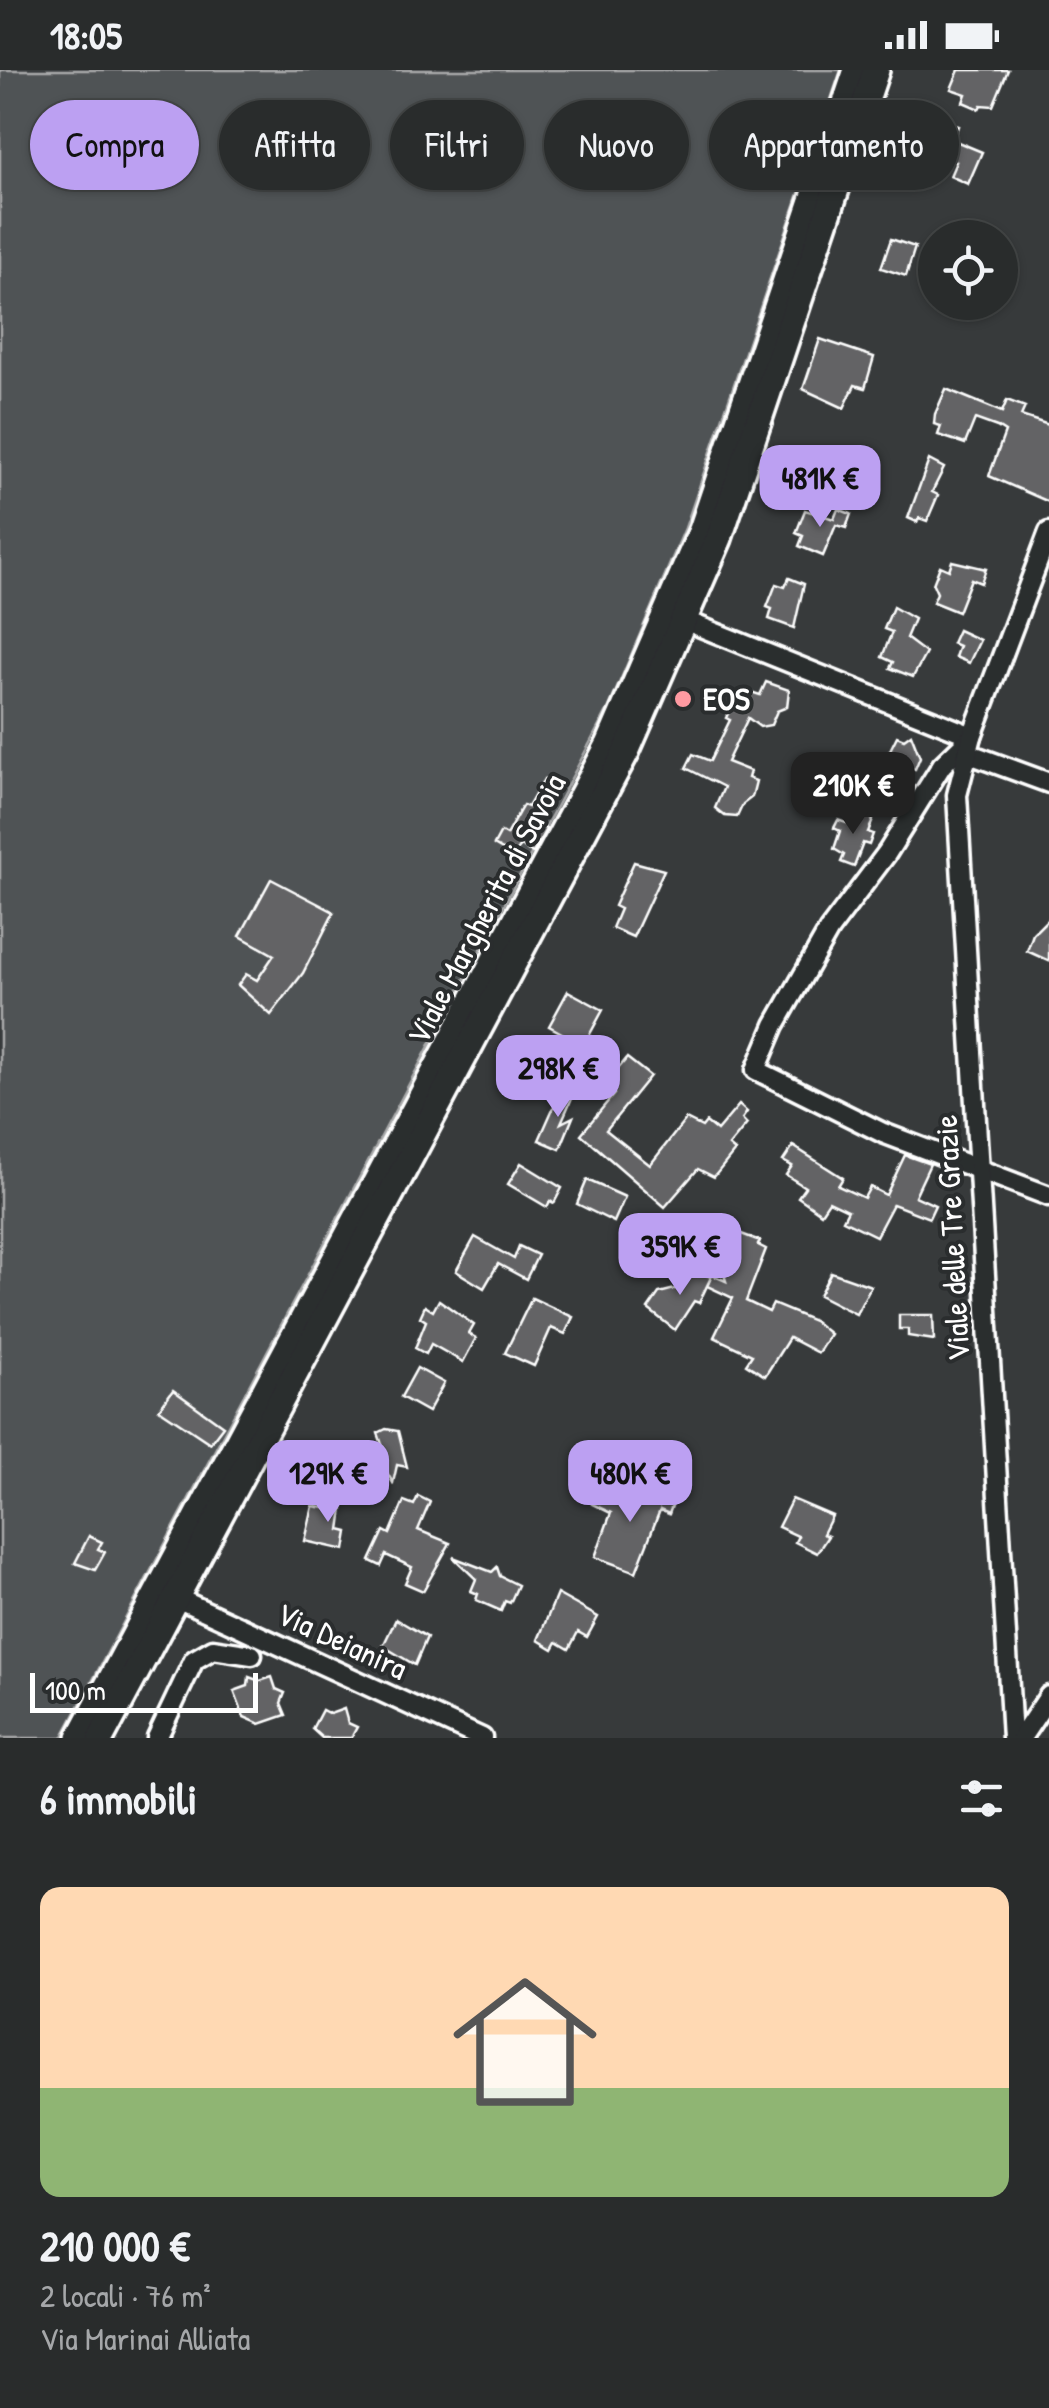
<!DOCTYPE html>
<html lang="it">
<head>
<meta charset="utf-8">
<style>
	body { margin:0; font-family:"Patrick Hand",sans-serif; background:#313434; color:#f1f3f6; height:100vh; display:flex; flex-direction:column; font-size:38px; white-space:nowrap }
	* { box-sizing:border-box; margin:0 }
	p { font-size:32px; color:#a5a7a9 }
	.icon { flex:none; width:55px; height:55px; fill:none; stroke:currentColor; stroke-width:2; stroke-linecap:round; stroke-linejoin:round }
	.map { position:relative; height:1668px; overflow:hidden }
	.panel { display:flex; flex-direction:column; background:#292c2c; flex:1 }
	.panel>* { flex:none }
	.hud { position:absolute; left:30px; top:30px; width:990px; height:90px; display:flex; gap:20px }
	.tools { position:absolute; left:918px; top:150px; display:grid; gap:20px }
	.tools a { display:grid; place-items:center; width:100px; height:100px; border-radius:50%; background:#292c2c; box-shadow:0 2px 8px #0004,0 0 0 2px #454848; font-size:50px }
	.scale { position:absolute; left:30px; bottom:25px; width:228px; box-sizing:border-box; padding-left:10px; border:5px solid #fff; border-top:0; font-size:28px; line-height:35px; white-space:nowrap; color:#fff; -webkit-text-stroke:8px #2a2d2e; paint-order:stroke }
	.price { position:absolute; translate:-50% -85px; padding:0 22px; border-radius:20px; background:#bca0f2; color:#111; font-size:32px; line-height:65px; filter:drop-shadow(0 2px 5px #0008) }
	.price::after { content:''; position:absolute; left:50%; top:60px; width:30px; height:22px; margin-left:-15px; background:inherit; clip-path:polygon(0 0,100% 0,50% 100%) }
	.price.current { background:#222; color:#fff }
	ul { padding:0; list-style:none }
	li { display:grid; align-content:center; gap:20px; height:530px; padding:0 40px }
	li+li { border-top:2px solid #454848 }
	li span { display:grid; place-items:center; height:310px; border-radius:20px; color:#555 }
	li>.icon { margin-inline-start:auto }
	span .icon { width:180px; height:180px; fill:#fffc; stroke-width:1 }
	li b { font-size:42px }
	h2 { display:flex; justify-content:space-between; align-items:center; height:120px; padding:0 40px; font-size:42px }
	.tag { padding:0 35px; border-radius:45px; background:#292c2c; box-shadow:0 2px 8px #0004,0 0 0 2px #454848; font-size:35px; line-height:90px }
	.tag.current { background:#bca0f2; color:#111 }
	.status { display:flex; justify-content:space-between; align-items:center; height:70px; padding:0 50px; background:#292c2c; direction:ltr }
	.status svg { height:28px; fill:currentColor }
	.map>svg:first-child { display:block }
	.green { fill:#505354; stroke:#a8a9aa; stroke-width:2.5 }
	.building { fill:#636465; stroke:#fff; stroke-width:2.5 }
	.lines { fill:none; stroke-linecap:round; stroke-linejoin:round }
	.street-casing { stroke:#fff; stroke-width:25 }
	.secondary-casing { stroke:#fff; stroke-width:32 }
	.street { stroke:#2a2d2e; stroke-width:18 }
	.secondary { stroke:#2a2d2e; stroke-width:25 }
	.poi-dot { fill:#ff9aa2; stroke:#2a2d2e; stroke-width:4 }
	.labels { text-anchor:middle; stroke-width:8; stroke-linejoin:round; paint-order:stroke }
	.poi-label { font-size:32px; font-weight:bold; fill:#fff; stroke:#2a2d2e; text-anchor:start }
	.street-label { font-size:32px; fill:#fff; stroke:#2a2d2e }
</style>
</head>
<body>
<div class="status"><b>18:05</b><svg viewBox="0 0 49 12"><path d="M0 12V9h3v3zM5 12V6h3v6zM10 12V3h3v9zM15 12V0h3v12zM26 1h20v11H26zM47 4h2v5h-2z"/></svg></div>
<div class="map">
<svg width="1049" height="1668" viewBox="0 0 1049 1668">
	<rect width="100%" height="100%" fill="#373a3b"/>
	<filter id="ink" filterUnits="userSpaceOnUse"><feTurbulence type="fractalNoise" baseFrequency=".01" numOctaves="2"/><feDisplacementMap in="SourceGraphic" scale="20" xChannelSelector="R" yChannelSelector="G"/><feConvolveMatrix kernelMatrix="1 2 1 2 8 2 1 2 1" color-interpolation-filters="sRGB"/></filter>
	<g filter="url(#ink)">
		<!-- green -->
		<path class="green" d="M0,0h841l-156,458 -76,179 -547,1031h-62z"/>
		<!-- building -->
		<g class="building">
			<path d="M959,0h49l-15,36 -12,-1 -2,4 -16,-7 3,-8 -15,-5z"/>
			<path d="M933,48l25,8 -5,14 29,12 -14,32 -18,-8 6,-14 -19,-1 -16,-8z"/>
			<path d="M891,169l24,8 -9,29 -25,-8z"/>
			<path d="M820,269l54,18 -9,31 -10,-3 -11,23 -41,-19z"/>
			<path d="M946,319l56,23 5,-12 18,7 -4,9 28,9v77l-60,-26 16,-44 -8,-5 -22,-8 -10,25 -27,-9 3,-9 -7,-2 1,-10z"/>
			<path d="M929,390l15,8 -12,24 6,3 -11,26 -8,-3 -2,4 -9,-4z"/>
			<path d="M838,439l13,5 -5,14 -10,-3 -13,31 -24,-10 4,-10 -7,-3 9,-23 29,9z"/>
			<path d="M952,491l34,8 -5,14 -10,-4 -13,33 -25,-10 4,-9 -4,-9 7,-18 9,4z"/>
			<path d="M789,508l15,6 -10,44 -25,-9 3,-10 -5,-2 9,-23 9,3z"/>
			<path d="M893,537l21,12 -8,19 20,15 -13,24 -23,-9 3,-6 -11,-5 10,-25 -8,-3z"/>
			<path d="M958,560l22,10 -11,23 -14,-6 4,-11 -7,-3z"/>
			<path d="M766,612l23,8 -2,17 -10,4 -6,14 -11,2 -12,-9 -21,44 23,9 -2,7 8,3 -4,16 -9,7 -6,13 -12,-1 -10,-8 9,-21 -38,-19 7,-14 17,7 20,-41 -4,-2 5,-11 5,3 9,-20 15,5z"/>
			<path d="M911,664l9,23 -5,12 -8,-2 -7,15 -20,-12 17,-34 7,3z"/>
			<path d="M544,709l11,5 -20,39 11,6 -13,24 -13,-7 -7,10 -19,-11 7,-13 5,3 17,-30 5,2z"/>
			<path d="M864,741l9,9 -5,12 5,2 -4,11 -6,-2 -9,24 -13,-5 3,-7 -10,-6 6,-18 -6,-3 4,-8 8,3 4,-10 7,2z"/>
			<path d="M634,792l30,8 -31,67 -21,-9 8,-19 -6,-3z"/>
			<path d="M271,809l63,33 -31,61 -32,42 -33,-30 8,-11 11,6 17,-25 -34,-19z"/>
			<path d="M1049,848v43l-22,-10 6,-17z"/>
			<path d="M568,921l35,19 -19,35 -35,-19z"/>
			<path d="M627,988l23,18 -44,54 44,35 36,-46 16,8 4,-5 11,9 22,-26 8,7 -5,7 5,5 -18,22 6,5 -21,26 -16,-8 -33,38 -84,-73 33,-40 -9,-9z"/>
			<path d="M563,1016l12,5 -14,32 12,-6 -13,32 -21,-9z"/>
			<path d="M793,1076l50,32 -5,8 26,12 6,-11 16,8 19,-40 25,9 -15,32 20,9 -6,13 -36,-14 -17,32 -33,-16 5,-10 -19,-9 -8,12 -23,-16 7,-10 -19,-12 6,-9 -9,-5z"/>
			<path d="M521,1093l41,25 -8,15 -4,-2 -3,6 -39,-23z"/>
			<path d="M587,1110l38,17 -11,25 -37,-18z"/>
			<path d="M728,1159l32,12 -2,4 8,4 -20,52 23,11 4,-8 41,17 16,13 -12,19 -29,-15 -24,38 -19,-12 6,-9 -38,-18 19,-39 -26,-12 5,-11 14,6 -8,-30z"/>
			<path d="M475,1167l39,22 5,-13 19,9 -12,24 -28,-15 -14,24 -28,-17z"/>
			<path d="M689,1197l22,10 -12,26 -5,-2 -19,29 -27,-21 11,-16 20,-5z"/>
			<path d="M831,1202l40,14 -15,28 -37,-19z"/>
			<path d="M532,1228l41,19 -8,17 -14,-6 -17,38 -29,-13z"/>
			<path d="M439,1230l35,25 -5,9 7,4 -13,24 -32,-18 -5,10 -11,-6 11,-27 -6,-4 5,-11 8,5z"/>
			<path d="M899,1245h34l1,25 -26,-4v-7h-9z"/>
			<path d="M417,1298l27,15 -16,29 -27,-15z"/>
			<path d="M173,1320l50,36 -13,17 -51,-34z"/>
			<path d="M386,1359l12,2 9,36 -10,-2 -4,18 -16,-27 7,-6 -6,-17z"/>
			<path d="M600,1416l40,17 6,-16 18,7 2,-7 11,5 -8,22 -9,-4 -24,62 -41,-15 16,-44 -19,-9z"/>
			<path d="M418,1426l12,6 -12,28 32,13 -27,48 -18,-8 7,-16 -26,-12 -5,11 -11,-5 14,-30 6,3 14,-33 10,4z"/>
			<path d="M326,1427l18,4 -4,29 8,2 -3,18 -40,-9 8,-35 12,2z"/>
			<path d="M792,1429l40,17 -9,18 5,2 -11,17 -22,-11 3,-6 -20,-9z"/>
			<path d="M89,1466l13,6 -4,7 7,3 -10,18 -20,-7z"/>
			<path d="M453,1487l39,15 5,-5 3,9 18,9 -8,18 -5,-2 -4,10 -25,-11 2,-6 -7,-3 5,-12z"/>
			<path d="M557,1524l41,23 -11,20 -9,-5 -9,17 -12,-7 -4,7 -15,-9z"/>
			<path d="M396,1549l31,18 -12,28 -32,-19z"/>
			<path d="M249,1607l11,4 12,-4 4,12 9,4 -4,10 5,12 -26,9 -16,-7 -10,-26 14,-5z"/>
			<path d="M344,1639l4,14 9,4 -6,11h-29l-10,-9 10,-19 8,4z"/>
		</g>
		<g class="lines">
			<!-- street casing -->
			<g class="street-casing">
				<g id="street">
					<path d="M686,551l286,115"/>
					<path d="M968,670l-26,25 -55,88 -58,77 -54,95 -19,45 127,63 166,63"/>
					<path d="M967,683l82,30"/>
					<path d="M177,1528l305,140"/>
					<path d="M157,1668l37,-78 19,-11 39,6"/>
					<path d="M1012,1668l-55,-943 15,-59 77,-204"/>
					<path d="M1021,1668l28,-42"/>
				</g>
			</g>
			<!-- secondary casing -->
			<g class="secondary-casing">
				<g id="secondary">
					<path d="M80,1668l529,-993 93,-215 155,-460"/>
					<path d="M101,1668l525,-986 93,-214 157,-468"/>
				</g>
			</g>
			<!-- street -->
			<use href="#street" class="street"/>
			<!-- secondary -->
			<use href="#secondary" class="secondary"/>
		</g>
	</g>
	<!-- markers -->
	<circle class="poi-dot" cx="683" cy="629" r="10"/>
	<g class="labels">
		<!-- poi labels -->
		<g class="poi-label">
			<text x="703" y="640">EOS</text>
		</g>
		<!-- street labels -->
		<g class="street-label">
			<text transform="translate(486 839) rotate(-62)" y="11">Viale Margherita di Savoia</text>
			<text transform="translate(952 1168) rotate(-93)" y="11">Viale delle Tre Grazie</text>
			<text transform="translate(342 1571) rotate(25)" y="11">Via Deianira</text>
		</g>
	</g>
</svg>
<div class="tools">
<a><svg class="icon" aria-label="locate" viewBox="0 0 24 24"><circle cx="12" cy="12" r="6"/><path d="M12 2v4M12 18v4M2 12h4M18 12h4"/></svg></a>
</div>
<div class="scale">100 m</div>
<b class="price" style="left:820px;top:460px">481K €</b>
<b class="price current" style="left:853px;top:767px">210K €</b>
<b class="price" style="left:558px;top:1050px">298K €</b>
<b class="price" style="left:680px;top:1228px">359K €</b>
<b class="price" style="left:328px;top:1455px">129K €</b>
<b class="price" style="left:630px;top:1455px">480K €</b>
<div class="hud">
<a class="tag current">Compra</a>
<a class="tag">Affitta</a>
<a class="tag">Filtri</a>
<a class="tag">Nuovo</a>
<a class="tag">Appartamento</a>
</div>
</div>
<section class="panel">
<h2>6 immobili<svg class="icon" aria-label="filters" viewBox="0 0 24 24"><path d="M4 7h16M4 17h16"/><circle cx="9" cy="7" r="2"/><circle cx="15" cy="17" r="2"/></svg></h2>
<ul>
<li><span style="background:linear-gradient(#ffd9b3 65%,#8fb573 0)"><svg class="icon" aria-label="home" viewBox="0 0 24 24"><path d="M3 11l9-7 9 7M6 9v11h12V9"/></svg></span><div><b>210 000 €</b><p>2 locali · 76 m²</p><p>Via Marinai Alliata</p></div></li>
</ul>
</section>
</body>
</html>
